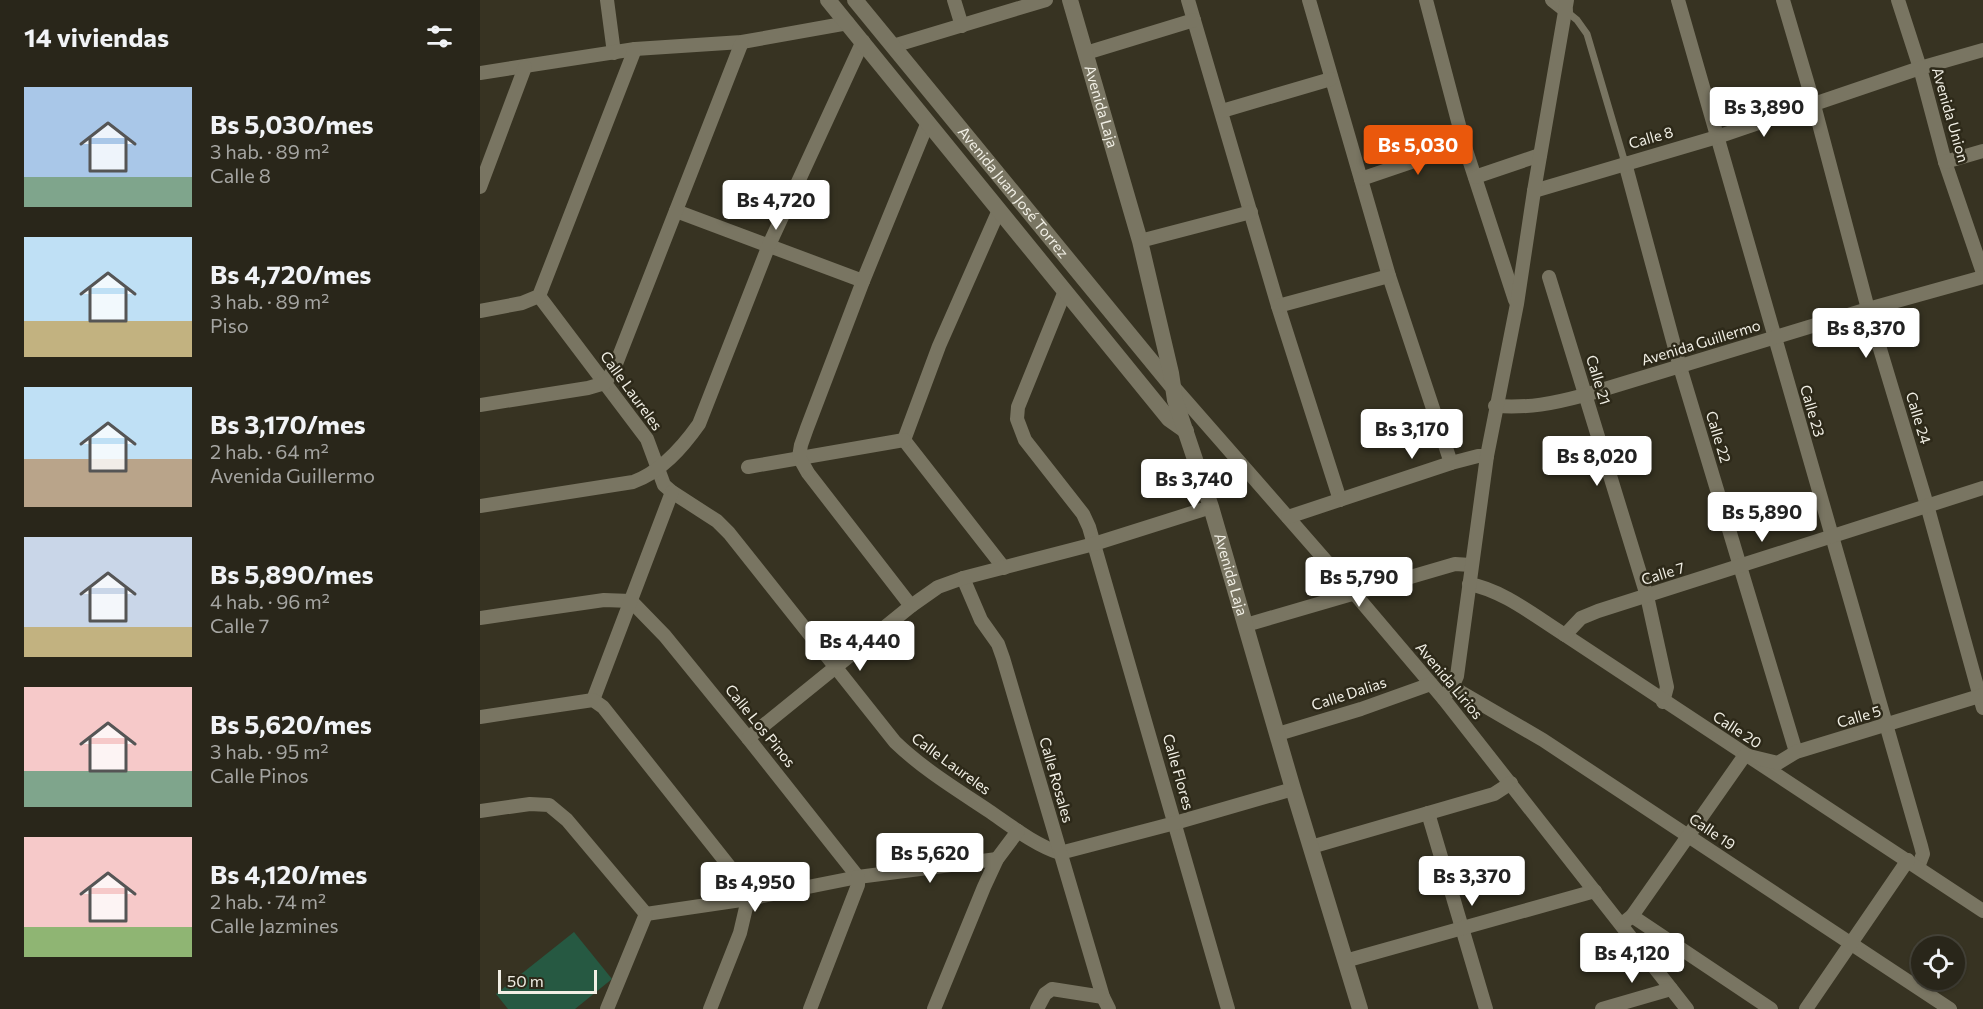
<!DOCTYPE html>
<html lang="es">
<head>
<meta charset="utf-8">
<style>
	body { margin:0; font-family:Commissioner,sans-serif; background:#312e23; color:#f1f3f6; height:100vh; display:flex; flex-direction:column; font-size:22px; white-space:nowrap }
	* { box-sizing:border-box; margin:0 }
	p { font-size:20px; color:#a5a5a2 }
	.icon { flex:none; width:33px; height:33px; fill:none; stroke:currentColor; stroke-width:2; stroke-linecap:round; stroke-linejoin:round }
	.map { position:relative; flex:1; overflow:hidden }
	.panel { display:flex; flex-direction:column; background:#29261a; width:480px }
	.panel>* { flex:none }
	.tools { position:absolute; left:1431px; top:936px; display:grid; gap:12px }
	.tools a { display:grid; place-items:center; width:54px; height:54px; border-radius:50%; background:#29261a; box-shadow:0 2px 4px #0004,0 0 0 2px #454339; font-size:30px }
	.scale { position:absolute; left:18px; bottom:15px; width:99px; box-sizing:border-box; padding-left:6px; border:3px solid #f1efe5; border-top:0; font-size:16px; line-height:21px; white-space:nowrap; color:#f1efe5; -webkit-text-stroke:4px #2d2919; paint-order:stroke }
	.price { position:absolute; translate:-50% -51px; padding:0 14px; border-radius:6px; background:#fff; color:#222; font-size:20px; line-height:39px; filter:drop-shadow(0 2px 3px #0008) }
	.price::after { content:''; position:absolute; left:50%; top:36px; width:18px; height:14px; margin-left:-9px; background:inherit; clip-path:polygon(0 0,100% 0,50% 100%) }
	.price.on { background:#ea580c; color:#fff }
	ul { padding:0; list-style:none }
	li { display:flex; align-items:center; gap:18px; height:150px; padding:0 24px }
	li span { display:grid; place-items:center; flex:none; width:168px; height:120px; border-radius:0px; color:#555 }
	li>.icon { margin-inline-start:auto }
	span .icon { width:72px; height:72px; fill:#fffc; stroke-width:1 }
	li b { font-size:26px }
	h2 { display:flex; justify-content:space-between; align-items:center; height:72px; padding:0 24px; font-size:26px }
	main { display:flex; flex:1; min-height:0 }
	.map>svg:first-child { display:block }
	.pitch { fill:#265942 }
	.lines { fill:none; stroke-linecap:round; stroke-linejoin:round }
	.service { stroke:#797562; stroke-width:7 }
	.minor { stroke:#797562; stroke-width:14 }
	.tertiary { stroke:#797562; stroke-width:16 }
	.labels { text-anchor:middle; stroke-width:5; stroke-linejoin:round; paint-order:stroke }
	.street-label { font-size:15px; fill:#f1efe5; stroke:#2d2919 }
</style>
</head>
<body>
<main>
<section class="panel">
<h2>14 viviendas<svg class="icon" aria-label="filters" viewBox="0 0 24 24"><path d="M4 7h16M4 17h16"/><circle cx="9" cy="7" r="2"/><circle cx="15" cy="17" r="2"/></svg></h2>
<ul>
<li><span style="background:linear-gradient(#a9c7e8 75%,#7fa58c 0)"><svg class="icon" aria-label="home" viewBox="0 0 24 24"><path d="M3 11l9-7 9 7M6 9v11h12V9"/></svg></span><div><b>Bs 5,030/mes</b><p>3 hab. · 89 m²</p><p>Calle 8</p></div></li>
<li><span style="background:linear-gradient(#bfe0f5 70%,#c2b280 0)"><svg class="icon" aria-label="home" viewBox="0 0 24 24"><path d="M3 11l9-7 9 7M6 9v11h12V9"/></svg></span><div><b>Bs 4,720/mes</b><p>3 hab. · 89 m²</p><p>Piso</p></div></li>
<li><span style="background:linear-gradient(#bfe0f5 60%,#b9a48a 0)"><svg class="icon" aria-label="home" viewBox="0 0 24 24"><path d="M3 11l9-7 9 7M6 9v11h12V9"/></svg></span><div><b>Bs 3,170/mes</b><p>2 hab. · 64 m²</p><p>Avenida Guillermo</p></div></li>
<li><span style="background:linear-gradient(#c9d6e8 75%,#c2b280 0)"><svg class="icon" aria-label="home" viewBox="0 0 24 24"><path d="M3 11l9-7 9 7M6 9v11h12V9"/></svg></span><div><b>Bs 5,890/mes</b><p>4 hab. · 96 m²</p><p>Calle 7</p></div></li>
<li><span style="background:linear-gradient(#f6c9c9 70%,#7fa58c 0)"><svg class="icon" aria-label="home" viewBox="0 0 24 24"><path d="M3 11l9-7 9 7M6 9v11h12V9"/></svg></span><div><b>Bs 5,620/mes</b><p>3 hab. · 95 m²</p><p>Calle Pinos</p></div></li>
<li><span style="background:linear-gradient(#f6c9c9 75%,#8fb573 0)"><svg class="icon" aria-label="home" viewBox="0 0 24 24"><path d="M3 11l9-7 9 7M6 9v11h12V9"/></svg></span><div><b>Bs 4,120/mes</b><p>2 hab. · 74 m²</p><p>Calle Jazmines</p></div></li>
</ul>
</section>
<div class="map">
<svg width="1503" height="1009" viewBox="0 0 1503 1009">
	<rect width="100%" height="100%" fill="#373322"/>
	<!-- pitch -->
	<path class="pitch" d="M94,932l38,47 -37,30h-67l-12,-15z"/>
	<g class="lines">
		<!-- service -->
		<path class="service" d="M1086,11l11,9 10,14 38,129"/>
		<!-- minor -->
		<g class="minor">
			<path d="M127,0l7,53"/>
			<path d="M474,0l8,26"/>
			<path d="M708,0l90,306 62,194"/>
			<path d="M829,0l80,276 62,187"/>
			<path d="M946,0l38,144 51,156"/>
			<path d="M1072,0l14,11"/>
			<path d="M1198,0l243,846 2,8 -5,13"/>
			<path d="M1303,0l31,105 54,204 59,196 56,203"/>
			<path d="M1418,0l22,68 25,94 38,111"/>
			<path d="M413,46l153,-46"/>
			<path d="M606,53l108,-33"/>
			<path d="M0,73l155,-24 107,-7 106,-19"/>
			<path d="M742,111l109,-32"/>
			<path d="M1465,162l38,-11"/>
			<path d="M1145,163l55,204 116,385"/>
			<path d="M995,177l65,-22"/>
			<path d="M881,179l103,-35"/>
			<path d="M0,187l45,-120"/>
			<path d="M1054,191l183,-54 203,-69 63,-18"/>
			<path d="M519,210l-60,136 -35,94 100,128"/>
			<path d="M196,211l187,70"/>
			<path d="M660,241l111,-29"/>
			<path d="M1069,277l98,319 20,91 -4,15"/>
			<path d="M585,291l-47,116 -1,12 8,21 58,74 6,13 139,482"/>
			<path d="M59,296l108,143 17,46 8,7 45,29 12,12 166,209c28,27 61,47 94,69 22,15 46,34 71,42l115,-30 118,-34"/>
			<path d="M798,306l111,-30"/>
			<path d="M0,311l42,-8 17,-7 96,-247"/>
			<path d="M693,386l181,207 89,105 244,311"/>
			<path d="M0,405l108,-17 17,-5 9,-14 128,-327"/>
			<path d="M1015,406c36,2 56,-2 90,-11l283,-86 115,-32"/>
			<path d="M268,467l156,-27"/>
			<path d="M0,506l153,-24c28,-10 49,-34 66,-58l70,-179 94,-204"/>
			<path d="M808,517l163,-54 27,-7h9"/>
			<path d="M483,578l18,42 17,24 5,14 100,339 6,12"/>
			<path d="M989,584c34,6 67,33 96,51l418,276"/>
			<path d="M431,606l-103,-133 -9,-16 2,-12 6,-17 56,-147 65,-159"/>
			<path d="M0,618l124,-18 27,1 34,35 83,102 110,139"/>
			<path d="M766,625l209,-61 16,1"/>
			<path d="M1085,635l16,-17 17,-7 385,-123"/>
			<path d="M972,687l91,53 407,269"/>
			<path d="M963,698l9,-11 5,-11 30,-220 30,-152 17,-113 33,-191"/>
			<path d="M113,700l79,-208"/>
			<path d="M0,717l113,-17 10,7 130,164 15,28 -8,34 -30,76"/>
			<path d="M798,734l83,-25 70,-25"/>
			<path d="M268,738l163,-132 27,-19 25,-9 131,-34 117,-37"/>
			<path d="M0,811l50,-7 19,1 18,15 79,94"/>
			<path d="M948,813l58,196"/>
			<path d="M831,847l183,-53 17,-11"/>
			<path d="M166,914l102,-15 110,-22 139,-18"/>
			<path d="M1152,916l139,93"/>
			<path d="M1142,924l10,-8 113,-161 33,8 18,-11 187,-57"/>
			<path d="M865,961l250,-70"/>
			<path d="M127,1009l39,-95"/>
			<path d="M330,1009l48,-124v-8"/>
			<path d="M454,1009l50,-122 13,-28 21,-28"/>
			<path d="M557,1009l8,-15 7,-5 51,8"/>
			<path d="M1122,1009l69,-20"/>
			<path d="M1326,1009l102,-149"/>
		</g>
		<!-- tertiary -->
		<g class="tertiary">
			<path d="M348,0l341,419 17,12"/>
			<path id="s1" d="M375,0l316,385"/>
			<path id="s2" d="M590,0l70,241 31,132 4,27 36,107 82,282 67,220"/>
		</g>
	</g>
	<g class="labels">
		<!-- street labels -->
		<g class="street-label">
			<text dy="5" stroke="none"><textPath href="#s2" startOffset="111">Avenida Laja</textPath></text>
			<text transform="translate(1470 115) rotate(74)" y="5">Avenida Union</text>
			<text transform="translate(1171 138) rotate(-16)" y="5">Calle 8</text>
			<text dy="5" stroke="none"><textPath href="#s1" startOffset="249">Avenida Juan José Torrez</textPath></text>
			<text transform="translate(1221 343) rotate(-17)" y="5">Avenida Guillermo</text>
			<text transform="translate(1118 380) rotate(73)" y="5">Calle 21</text>
			<text transform="translate(151 391) rotate(54)" y="5">Calle Laureles</text>
			<text transform="translate(1332 411) rotate(74)" y="5">Calle 23</text>
			<text transform="translate(1438 418) rotate(73)" y="5">Calle 24</text>
			<text transform="translate(1238 437) rotate(73)" y="5">Calle 22</text>
			<text dy="5" stroke="none"><textPath href="#s2" startOffset="597">Avenida Laja</textPath></text>
			<text transform="translate(1183 574) rotate(-17)" y="5">Calle 7</text>
			<text transform="translate(969 681) rotate(50)" y="5">Avenida Lirios</text>
			<text transform="translate(869 694) rotate(-18)" y="5">Calle Dalias</text>
			<text transform="translate(1379 717) rotate(-16)" y="5">Calle 5</text>
			<text transform="translate(280 726) rotate(51)" y="5">Calle Los Pinos</text>
			<text transform="translate(1257 730) rotate(33)" y="5">Calle 20</text>
			<text transform="translate(471 764) rotate(36)" y="5">Calle Laureles</text>
			<text transform="translate(698 772) rotate(74)" y="5">Calle Flores</text>
			<text transform="translate(576 780) rotate(74)" y="5">Calle Rosales</text>
			<text transform="translate(1232 832) rotate(34)" y="5">Calle 19</text>
		</g>
	</g>
</svg>
<div class="tools">
<a><svg class="icon" aria-label="locate" viewBox="0 0 24 24"><circle cx="12" cy="12" r="6"/><path d="M12 2v4M12 18v4M2 12h4M18 12h4"/></svg></a>
</div>
<div class="scale">50 m</div>
<b class="price" style="left:1284px;top:138px">Bs 3,890</b>
<b class="price on" style="left:938px;top:176px">Bs 5,030</b>
<b class="price" style="left:296px;top:231px">Bs 4,720</b>
<b class="price" style="left:1386px;top:359px">Bs 8,370</b>
<b class="price" style="left:932px;top:460px">Bs 3,170</b>
<b class="price" style="left:1117px;top:487px">Bs 8,020</b>
<b class="price" style="left:714px;top:510px">Bs 3,740</b>
<b class="price" style="left:1282px;top:543px">Bs 5,890</b>
<b class="price" style="left:879px;top:608px">Bs 5,790</b>
<b class="price" style="left:380px;top:672px">Bs 4,440</b>
<b class="price" style="left:450px;top:884px">Bs 5,620</b>
<b class="price" style="left:992px;top:907px">Bs 3,370</b>
<b class="price" style="left:275px;top:913px">Bs 4,950</b>
<b class="price" style="left:1152px;top:984px">Bs 4,120</b>
</div>
</main>
</body>
</html>
